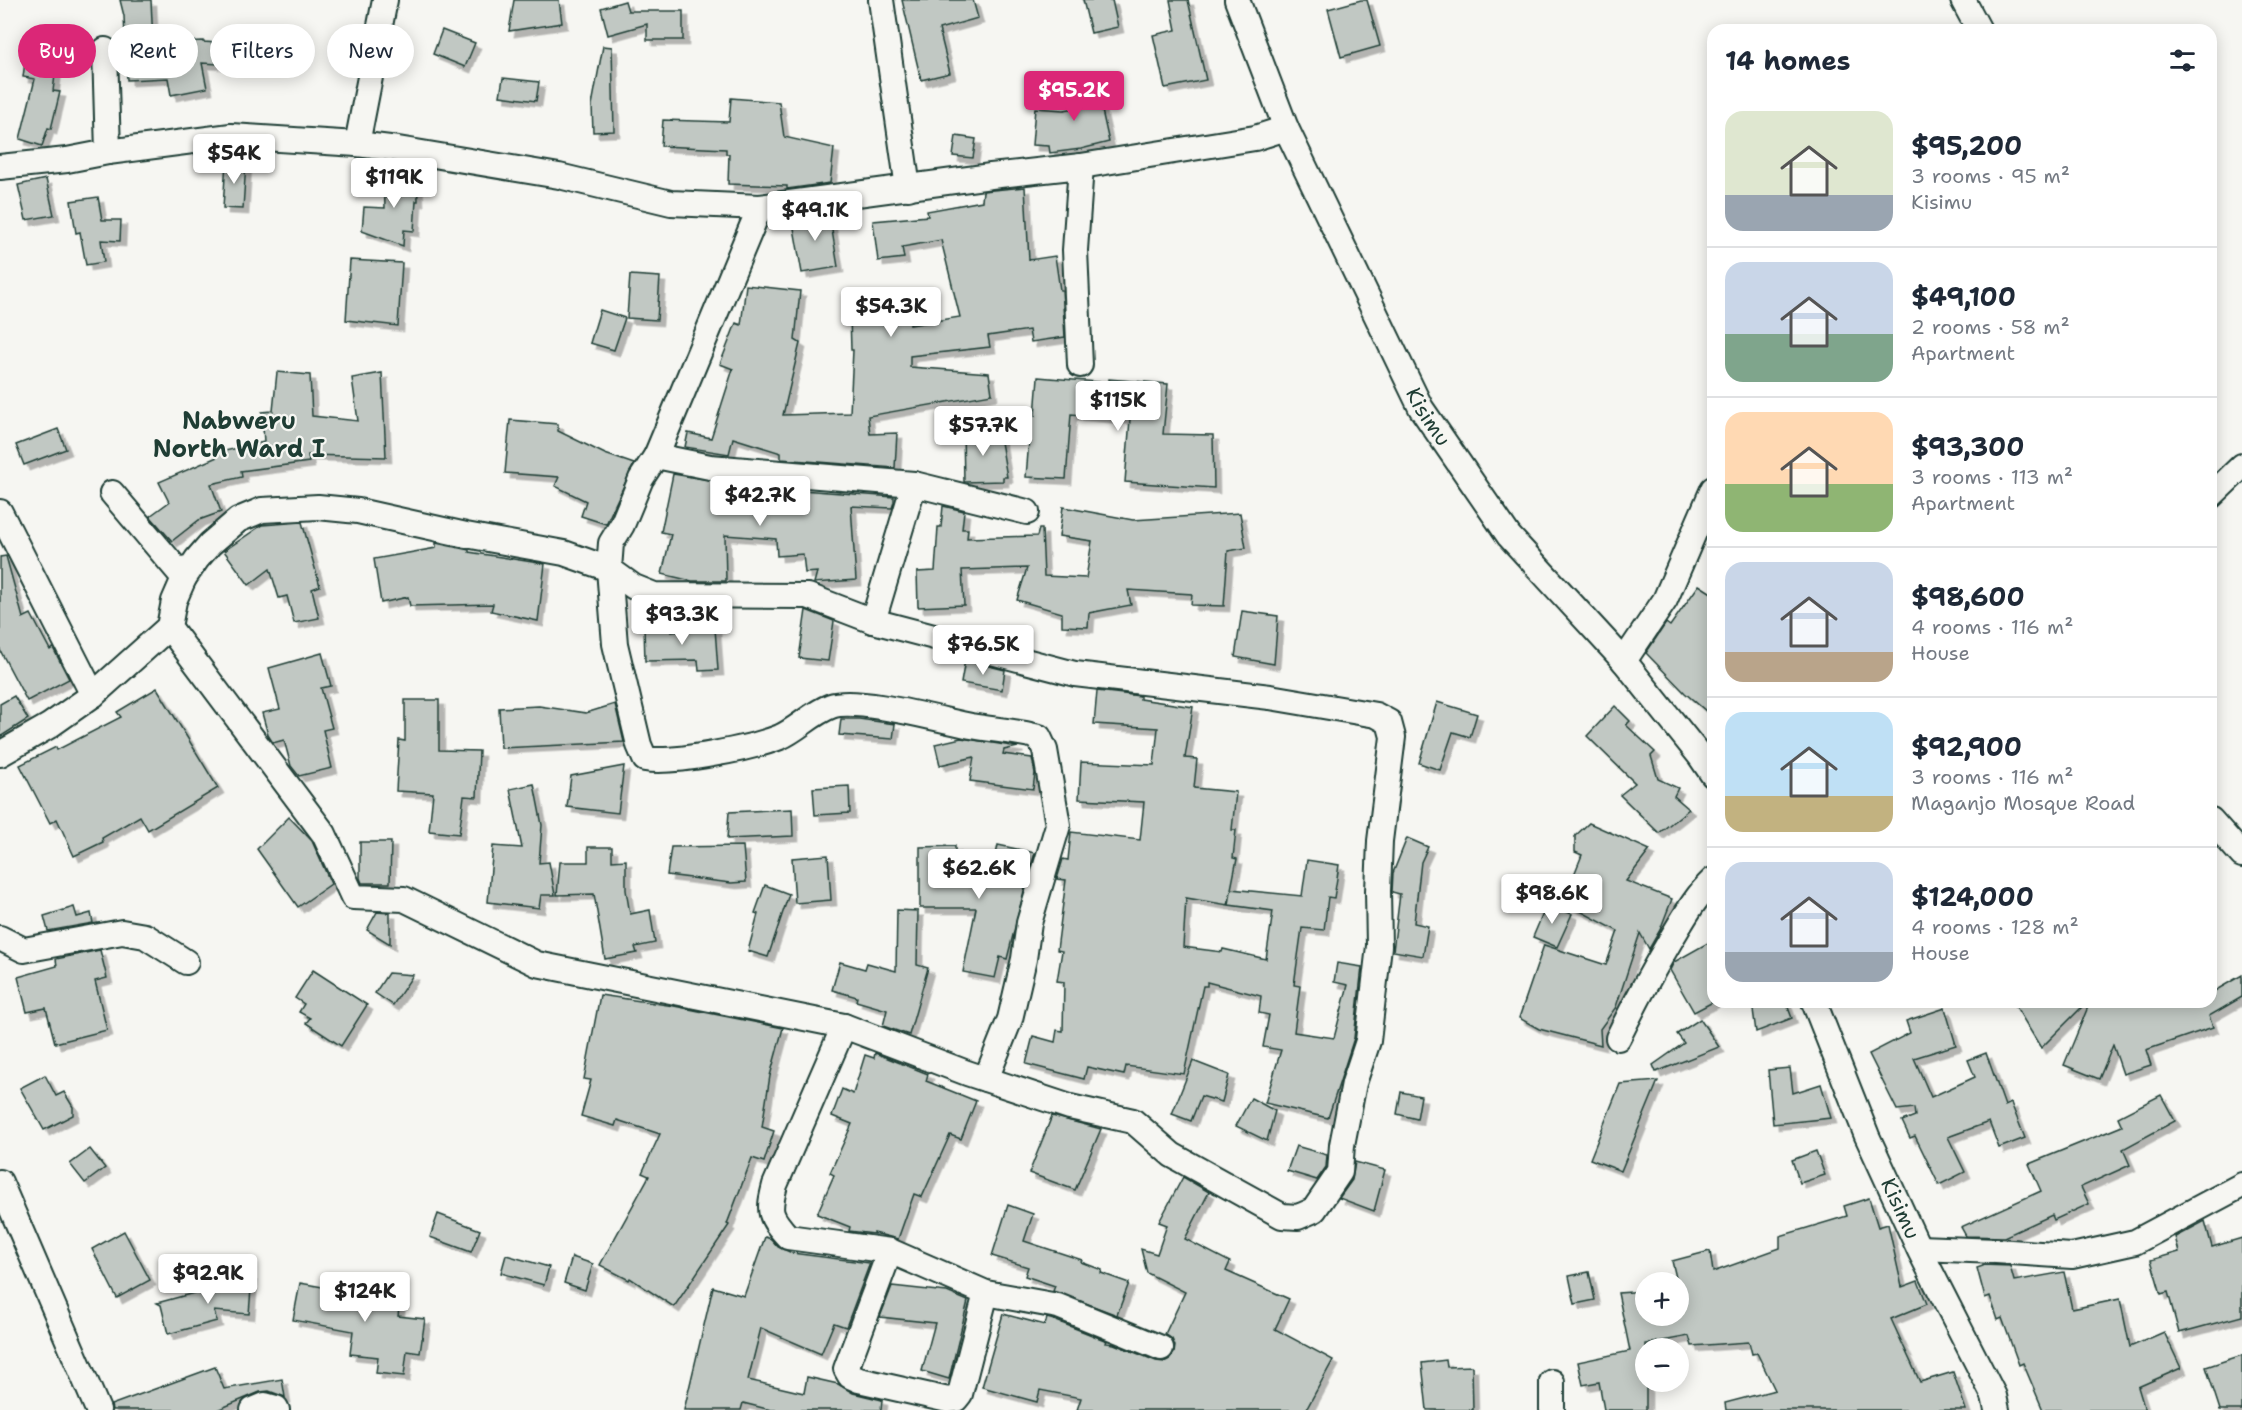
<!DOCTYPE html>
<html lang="en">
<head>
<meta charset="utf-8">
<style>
	body { margin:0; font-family:"Shantell Sans",sans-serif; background:#f6f6f7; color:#1f2937; height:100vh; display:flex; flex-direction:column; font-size:22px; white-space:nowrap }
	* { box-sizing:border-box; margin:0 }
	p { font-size:20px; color:#747a83 }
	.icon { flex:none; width:33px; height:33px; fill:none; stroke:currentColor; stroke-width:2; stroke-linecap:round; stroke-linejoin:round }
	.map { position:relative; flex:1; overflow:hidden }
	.details { position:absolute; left:1707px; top:24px; width:510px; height:984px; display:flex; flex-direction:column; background:#fff; border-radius:18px; box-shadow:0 3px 15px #0003 }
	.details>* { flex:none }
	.top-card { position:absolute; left:18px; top:24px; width:570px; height:54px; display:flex; gap:12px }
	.controls { position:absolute; left:1635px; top:1272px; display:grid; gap:12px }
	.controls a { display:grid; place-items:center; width:54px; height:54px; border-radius:50%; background:#fff; box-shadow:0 3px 15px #0003; font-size:30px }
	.price { position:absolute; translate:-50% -51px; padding:0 14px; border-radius:6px; background:#fff; color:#222; font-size:20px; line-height:39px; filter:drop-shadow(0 2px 3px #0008) }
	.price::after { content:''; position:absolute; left:50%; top:36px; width:18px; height:14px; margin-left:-9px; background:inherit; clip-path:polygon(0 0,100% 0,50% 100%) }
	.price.active { background:#db2777; color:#fff }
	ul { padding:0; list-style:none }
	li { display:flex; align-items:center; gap:18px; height:150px; padding:0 18px }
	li+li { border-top:2px solid #e0e1e3 }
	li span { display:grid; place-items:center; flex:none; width:168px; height:120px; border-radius:18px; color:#555 }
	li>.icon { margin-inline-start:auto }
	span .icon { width:72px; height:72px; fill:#fffc; stroke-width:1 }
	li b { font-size:26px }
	h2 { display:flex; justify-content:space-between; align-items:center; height:72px; padding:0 18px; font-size:26px }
	.pill { padding:0 21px; border-radius:27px; background:#fff; box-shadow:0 3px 15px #0003; font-size:21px; line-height:54px }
	.pill.active { background:#db2777; color:#fff }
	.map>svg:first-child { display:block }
	.building { fill:#c1c8c3; stroke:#1f3d34; stroke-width:1.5; fill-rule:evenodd; filter:url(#shadow) }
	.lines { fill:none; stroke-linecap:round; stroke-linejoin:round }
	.minor-casing { stroke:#1f3d34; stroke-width:28 }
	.minor { stroke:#f6f6f2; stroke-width:24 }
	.labels { text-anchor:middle; stroke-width:4.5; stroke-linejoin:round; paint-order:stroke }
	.street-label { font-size:21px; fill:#1f3d34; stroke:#f6f6f2 }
	.quarter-label { font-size:24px; font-weight:bold; fill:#1f3d34; stroke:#f6f6f2 }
</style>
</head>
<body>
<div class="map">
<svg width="2242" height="1410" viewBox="0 0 2242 1410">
	<defs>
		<filter id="shadow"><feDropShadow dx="5.5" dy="5.5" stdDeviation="0" flood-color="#0004"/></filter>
	</defs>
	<rect width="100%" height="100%" fill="#f6f6f2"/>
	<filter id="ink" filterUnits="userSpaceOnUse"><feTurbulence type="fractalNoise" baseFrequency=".0167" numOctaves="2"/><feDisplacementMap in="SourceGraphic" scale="12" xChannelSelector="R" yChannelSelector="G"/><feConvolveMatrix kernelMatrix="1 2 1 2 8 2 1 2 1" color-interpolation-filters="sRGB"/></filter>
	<g filter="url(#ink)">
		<!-- building -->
		<g class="building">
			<path d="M120,0h31l2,43 50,-2v1l70,4 -2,21 -69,-4 5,25 -36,7 -3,-17 -41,2 -3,-64z"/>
			<path d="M514,0h45l3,23 -53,8z"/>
			<path d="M902,0h71l5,18 -39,11 11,44 -29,7z"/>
			<path d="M1083,0h29l6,27 -27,6z"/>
			<path d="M1170,0h18l18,80 -41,8 -12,-53 23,-5z"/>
			<path d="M1361,0h6l13,46 -39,11 -13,-48z"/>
			<path d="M625,1l3,10h55v29h-36v-16l-39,11 -7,-27z"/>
			<path d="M442,30l33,13 -10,24 -32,-13z"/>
			<path d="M28,40l31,4 -6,47 7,1 -9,37 -3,-1 -6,18 -22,-7 15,-60 -12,-2z"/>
			<path d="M603,46l9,1 2,84 -21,1 -1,-27z"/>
			<path d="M1099,73l9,31 -7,2 8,36 -28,7 -31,4 -1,-7 -17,-1 3,-37 29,2 25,-4 -8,-28z"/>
			<path d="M503,78l36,4 -3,19 -36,-5z"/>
			<path d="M731,98l48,4 5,35 50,11 -4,35 -43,6v-3l-59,-2 1,-30h-3v-5l-65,-3 2,-26 66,2z"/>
			<path d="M956,136l20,3 -3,19 -20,-2z"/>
			<path d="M226,161l20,1 -3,47 -20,-1z"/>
			<path d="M417,172l1,29h-2l-2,30 -10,-1 -1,16 -41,-15 2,-24 21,1 -1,-35z"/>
			<path d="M46,179l8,36 -28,5 -8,-35z"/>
			<path d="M1025,187l4,73 26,-4 5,34h2l3,47 -34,5 -2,-12 -41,6 2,11 -80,9v11l79,6 3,21 -124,22 2,18 27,-1 -2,35 -114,-9v-6l-48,-15 -4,16 -44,-7 3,-14 23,5 22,-69 -13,-5 16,-41 5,2 5,-40 54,6 -5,49 5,3 -17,72 67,-2 3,-63h-2l-1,-35 60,-1v11l50,-8 -19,-77 -39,7 2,11 -26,3 -5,-40 55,-5 -1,-5 55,-10 1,-10z"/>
			<path d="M98,197l4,23h19l-1,21 -19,-1 3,22 -18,3 -6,-33 -4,1 -5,-32z"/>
			<path d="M829,212l9,55 -36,6 -10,-56z"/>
			<path d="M350,260l52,3 -4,63 -52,-6z"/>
			<path d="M630,275l30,2 -3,43 -30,-2z"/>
			<path d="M600,310l25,8 -11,32 -24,-7z"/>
			<path d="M277,372l33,3 2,41 46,5 -6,-43 30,-5 4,84 -78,-2 1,7 -68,9 1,6 -31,7 10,28 -22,8 -27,21 -22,-25 19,-14 -10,-20 58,-25 -1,-4 48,-11 -2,-30 11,-1z"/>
			<path d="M1038,377l71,6v-4l59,5 -5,50 50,1 1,53 -89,-6 5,-63 -59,-5 -5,65 -40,-2 5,-61h4z"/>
			<path d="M510,420l48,4v7l47,23 29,10 -28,60 -25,-8 5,-15 -31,-15 4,-9 -54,-4z"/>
			<path d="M58,429l8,20 -42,16 -8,-20z"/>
			<path d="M999,430l8,47h-4v4l-39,1 -1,-51z"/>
			<path d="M673,474l50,8 -1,2 172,13v5l-2,6 -41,-2 5,74 -42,3 3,-11 -12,1 -2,-19 -26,2 -1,-17 -51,-4 1,46h-34l-30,-7 9,-40 -10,-2z"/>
			<path d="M943,506l21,5 -2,18h6l-1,9 70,-2 2,-7h3l2,47 42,2 6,-37 -33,-5 4,-29 70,13 107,-7 6,35 -18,3 -4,55 -33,-1 1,-11 -64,-4 3,15 -42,8 -1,14 -26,-1v-13l-45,-13 10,-32 -65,2 2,35 -46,2 -1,-35 18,-1 3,-44h3z"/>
			<path d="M302,522l18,64 -8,3 7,29 -25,5 -7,-27 -8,2 -9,-29 -21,16 -25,-34 38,-26z"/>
			<path d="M436,543l33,7v2l76,12 -7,57 -47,-10 2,-7 -83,2 -2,-9 -27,6 -7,-44 62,-11z"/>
			<path d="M6,556l17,62 8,-4 19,36 3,-2 16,31 -42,22 -27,-51v-93z"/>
			<path d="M1699,585l14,9v123l-28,-24 -39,-40 20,-30 4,3z"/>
			<path d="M806,610l28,11 -6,40 -29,-3z"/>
			<path d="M1242,611l36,5 -4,48 -39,-7z"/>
			<path d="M644,627h27v5l44,-4 3,42 -19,1 -1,-11 -53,1z"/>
			<path d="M322,653l9,33 -10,2 11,40 -9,2 9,38 -33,8 -8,-10 -7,-26 -11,3 -5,-8 -6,-22 18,-4 -11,-41z"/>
			<path d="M965,660l40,10 -3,20 -41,-7z"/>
			<path d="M157,688l61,100 -70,42 -8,-14 -38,22 1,4 -29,14 -17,-37 -7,4 -30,-58 36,-18 1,3 64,-33 -4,-5z"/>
			<path d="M1097,691l43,5v3l53,8 -8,51 12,1 -3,29 42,4 -4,38h4l-3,28 4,1 -6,30 71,7 5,-36 32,5 -5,33 -6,-1 -4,33 -22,-2 -8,57 6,1 -6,46 40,6 14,-53 -14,-3 3,-19 25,4 -8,71 -26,80 -63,-15 16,-53 -18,-3 6,-32 -10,-2 2,-17 -54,-14v4h-4l-19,88 -58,-8 -2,9 -37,-8 -3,12 -58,-15 7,-28 22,6 2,-12 6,1 1,-49 -7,-1 5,-30 -5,-1 9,-70 -9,-1 6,-20 5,1 3,-28 69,8 4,-38 -65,-3 2,-37 73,3 4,-37 -64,-4zM1231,891l-2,14 44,6 -7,48 -43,-10 -1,3 -39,-5 3,-49 42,7z"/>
			<path d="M14,696l14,23 -28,18v-33z"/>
			<path d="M405,700h34v50l40,1 -2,46 -13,-1 -5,38 -30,-3 4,-38 -37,-2 3,-51 6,1z"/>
			<path d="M1437,702l40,12 -7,23 -17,-5 -13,38 -21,-7z"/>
			<path d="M615,704l9,38 -123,6 -2,-40 40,-2 47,7z"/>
			<path d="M1615,706l15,15 -4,4 29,27 -4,4 7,23 20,9 -4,8 15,13 -30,24 -39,-38 15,-12 -48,-47z"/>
			<path d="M841,719h18l36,5 -2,15 -54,-4z"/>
			<path d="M961,738l57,9 -14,3 -1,4 29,4 3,15 -2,16 -63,-8 4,-24 -34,8 -5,-21z"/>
			<path d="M624,766l-6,47 -51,-6 4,-31z"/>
			<path d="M534,784l8,41 -3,38 10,-1 6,33h-14l-2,13 -51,-6 5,-56 29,2 -12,-59z"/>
			<path d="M849,786l1,27 -35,2 -2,-27z"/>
			<path d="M792,809l1,27 -66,3 2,-27z"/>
			<path d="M289,817l23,24 19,43 -33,23 -41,-58z"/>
			<path d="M1589,823l61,27 -24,31 46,18 -12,31 -11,19 -9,-16 -24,74 -16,22 1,16 -62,-16 -20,-11 25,-73 62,20 12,-34 -55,-29 19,-47 -7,-3v-16z"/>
			<path d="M1407,838l21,9 -7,15 -7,61 14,3 -5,30 -30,-5 7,-57 -8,-2 1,-19z"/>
			<path d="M360,842h31l-1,41h-28l-2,-5z"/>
			<path d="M998,845l37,8 -6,20 -3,-1 -1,15 -18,72 -7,-2 -5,21 -32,-6 13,-64h-56v-61l35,-1v30l36,2z"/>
			<path d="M743,846l3,36 -15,1 -64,-8 4,-28z"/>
			<path d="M588,847h24v14l14,-1v30l4,24 20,-4 5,33 -20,4 2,6 -32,6 -11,-65 -37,1 3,-33h28z"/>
			<path d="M828,855l3,45 -36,3 -3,-45z"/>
			<path d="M765,885l24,9 -21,63 -20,-6 10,-37 -3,-1z"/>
			<path d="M1547,904l25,10 -15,33 -24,-10z"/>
			<path d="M74,907l3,10 14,-4 2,10 -45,8 -4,-15z"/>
			<path d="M897,910l21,1 -1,54 11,3 -19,67 -26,-9 4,-16 -31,-9 1,-4 -25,-7 8,-28 25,7 2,-6 29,8z"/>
			<path d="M377,912l13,1v31l-23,-14z"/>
			<path d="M1713,940v62l-19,10 -24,-42 4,-8z"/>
			<path d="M100,950l7,28 -12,3 12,49 -52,13 -9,-35 -19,4 -9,-35 39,-11 -1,-7z"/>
			<path d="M313,970l54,35 -26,41 -35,-23 4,-5 -11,-6 5,-8 -9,-6z"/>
			<path d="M388,973l25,2 -20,30 -18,-12z"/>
			<path d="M2242,975v22l-33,19 4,11 -67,23 5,15 -28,9 -10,-29 -14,34 -35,-14 26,-63h121v-9z"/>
			<path d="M600,995l74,11 109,22 -13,48 -8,51 12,4 -10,31 -12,-4 -25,66 2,1 -55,82 -44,-29 -1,2 -29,-15 49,-89 -7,-3 18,-39 -43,-14 -2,6 -34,-10 10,-36 -7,-1z"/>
			<path d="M1752,1002h34l6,16 -36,14z"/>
			<path d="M2013,1002h74l-46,46z"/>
			<path d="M1945,1008l11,37 -42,13 17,39 44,-20 -7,-17 18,-7 19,53 6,-3 14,35 -26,10 -10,-26 -41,15 17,35 -26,13 -24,-49 -5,2 -8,-17 13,-5 -1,-8 -17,2 -28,-56 41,-21 -4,-12z"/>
			<path d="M1700,1019l19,28 -63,25 -3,-7 31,-22 -7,-9z"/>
			<path d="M875,1053l53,21 -2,7 50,20 -15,38 -11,-4 -28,62 -8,-3 -16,45 -24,-6v1l-25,-3 1,-4 -33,-13 17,-39 -4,-2 22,-49 -20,-8 10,-27 11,5 12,-39 9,3z"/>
			<path d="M1193,1061l36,14 -7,27 -21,-6 -10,25 -19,-7z"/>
			<path d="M1790,1068l3,25 28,-9 10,34 -58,6 -5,-54z"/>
			<path d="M45,1075l11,21 8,-4 9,15v8l-29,15 -24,-42z"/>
			<path d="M1658,1081l-37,90 -31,-12 30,-75z"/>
			<path d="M1401,1092l20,4 -4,23 -20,-5z"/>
			<path d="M2161,1095l14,26 -52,28 7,16 -49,22 8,17 -35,16 -2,-5 -48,22 -38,-1 -5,-9 80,-36 -12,-27 93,-38 -4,-9z"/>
			<path d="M1251,1098l24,13 -8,30 -31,-15z"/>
			<path d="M1052,1116l49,13 -26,61 -46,-17z"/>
			<path d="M1296,1146l31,9 -1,12 -9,13 -30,-9z"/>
			<path d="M90,1149l15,19 -20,15 -15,-19z"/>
			<path d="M1816,1151l9,24 -25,8 -8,-23z"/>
			<path d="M1355,1162l30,8 -11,41 -35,-13 13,-18z"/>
			<path d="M1183,1177l26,15 -24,47 45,23 -4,9 63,28 -14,30 58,31 -27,50h-229l4,-12 -41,-8 -3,12 -55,-15 21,-73 42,11 2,-7 7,2 53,21 -1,2 8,1 42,17 8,1 6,-3 4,-6 1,-7 -3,-7 -7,-5 20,-42 -38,-19 -6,-24 16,5 10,-29 -8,-3z"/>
			<path d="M1869,1198l9,29 10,-3 14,63 16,-6 9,23 -36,15 29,63 33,-10 13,38h-240l-1,-7 50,-13 -18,-37 -5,1 -3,-12 -57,4 -3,-10 -43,8v66h-42l-5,-28 -16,3 -5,-23 52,-11 -12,-58 28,-2v25h32v-34h-1l-5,-21 38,-10 3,21 67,-24v-12l67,-20 -3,-10z"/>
			<path d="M1008,1205l25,9 -9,27 58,19 -1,2 21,8 -1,3 28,10 -12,32 -64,-24 2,-5 -30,-10 3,-9 -36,-11z"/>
			<path d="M438,1214l42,16 -9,22 -41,-15z"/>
			<path d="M2205,1221l7,26 30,-9v78l-63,17 -11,-41 -7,2 -10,-34 28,-8 -4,-15z"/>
			<path d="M124,1231l26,49 -33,18 -25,-49z"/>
			<path d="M765,1237l6,2 7,8 14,6 78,10 -24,64 -12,-4 -13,31 -60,-26 -13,52 56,13 3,-16 31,7 15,9 29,7 -1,10h-110l-28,-7 -2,7h-57l29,-123 31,9z"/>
			<path d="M506,1255l43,12 -5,18 -43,-12z"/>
			<path d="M572,1257l21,7 -8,26 -21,-7z"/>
			<path d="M1983,1265l27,1 4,15 50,-9 8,37 48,-10 10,48 34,-15 17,36 -43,19 7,23h-102l-20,-47 -4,2 -17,-47 -4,2 -8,-24 -5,2 -8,-30 6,-2z"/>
			<path d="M1589,1272l6,28 -20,4 -6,-28z"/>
			<path d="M232,1274l20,2 -3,38 -35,-3 3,10 -49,13 -7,-29 -4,-2 74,-20z"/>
			<path d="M300,1283l62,11 1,-7 38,5 -3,24 27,3 -5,34 -13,-2 -3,25 -28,-3 2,-16 -28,-3 3,-23 -60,-11z"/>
			<path d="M892,1286l55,6 21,9 -19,78 -27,-8 13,-48 -55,-6z"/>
			<path d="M2242,1355v55h-22l-14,-43z"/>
			<path d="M1446,1360l1,7 25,-1 1,44h-46l-5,-47z"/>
			<path d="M215,1367l9,22 58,-10 3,18 -16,-6 -9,1 -43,18h-105l-1,-5z"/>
		</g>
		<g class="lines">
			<!-- minor casing -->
			<g class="minor-casing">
				<g id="minor">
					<path d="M881,0l27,188"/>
					<path id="s1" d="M1237,0l49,128 135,280 88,128 115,125 76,95 13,19"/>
					<path d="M1963,0l16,30"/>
					<path d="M357,144l28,-144"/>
					<path d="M108,152l123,-16 126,8 41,5 161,27 112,27 89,4 231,-31 90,-10 174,-28 31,-10"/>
					<path d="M0,167l67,-7 41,-8 -3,-102"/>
					<path d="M760,207l-104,249 -15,23 -19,46 -11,18 -2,26 6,75 24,101 6,14c28,5 108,-11 135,-22 18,-8 32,-24 51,-31 26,-9 110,14 140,20 23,4 46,5 68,11l6,13 13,75 -29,98 -5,36 -14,60 -24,60"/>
					<path d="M1080,365l-5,-115 6,-84"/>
					<path d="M656,456l54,11 204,17 113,28"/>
					<path d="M112,493l72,85"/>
					<path d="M2211,496l31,-30"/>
					<path d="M0,512l93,183"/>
					<path d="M873,621l41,-137"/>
					<path d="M1624,661l41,-61 48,-111"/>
					<path d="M0,754l49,-28 44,-31 76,-68 5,-26 10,-23 13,-19 13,-15 28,-24 24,-10 56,-3 40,4 108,24 98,18 45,16 25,18 20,8 154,1 65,25 202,53 195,23 106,18 13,7 4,15 -13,104 -2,50 1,55 -11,95 -14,42 -12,62 -2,27 -26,38 -16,7 -16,-1 -110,-61 -39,-34 -63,-14 -103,-34 -123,-47 -307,-62 -133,-65 -51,-2 -29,-63 -155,-207"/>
					<path d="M2211,820l31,35"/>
					<path d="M0,938l24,12 98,-18 23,4 41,26"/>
					<path id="s2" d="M1814,1002l53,134 53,115 74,145 3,14"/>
					<path d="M844,1026l-69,159c-7,27 -6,31 13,52l102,14 96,42 72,13 103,42"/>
					<path d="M1618,1038c17,-35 35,-68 55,-102 12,-20 23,-40 40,-56"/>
					<path d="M0,1182l98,228"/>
					<path d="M1919,1248l77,3 76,5 63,-14 107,-57"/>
					<path d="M890,1251l-44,118 4,7 9,4 89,20 8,-1 4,-5 26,-101"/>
					<path d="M1552,1382v28"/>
					<path d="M253,1410l12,-5 11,3 1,2"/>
				</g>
			</g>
			<!-- minor -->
			<use href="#minor" class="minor"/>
		</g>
	</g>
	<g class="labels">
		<!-- street labels -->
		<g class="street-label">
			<text dy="7" stroke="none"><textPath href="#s1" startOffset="459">Kisimu</textPath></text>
			<text dy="7" stroke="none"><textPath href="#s2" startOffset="224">Kisimu</textPath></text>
		</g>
		<!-- quarter labels -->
		<g class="quarter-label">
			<text x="239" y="429">Nabweru<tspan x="239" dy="28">North Ward I</tspan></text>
		</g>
	</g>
</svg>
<div class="controls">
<a>+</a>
<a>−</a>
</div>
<b class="price active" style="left:1074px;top:122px">$95.2K</b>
<b class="price" style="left:234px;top:185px">$54K</b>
<b class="price" style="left:394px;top:209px">$119K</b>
<b class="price" style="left:815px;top:242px">$49.1K</b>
<b class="price" style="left:891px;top:338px">$54.3K</b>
<b class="price" style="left:1118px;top:432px">$115K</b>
<b class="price" style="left:983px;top:457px">$57.7K</b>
<b class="price" style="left:760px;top:527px">$42.7K</b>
<b class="price" style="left:682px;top:646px">$93.3K</b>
<b class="price" style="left:983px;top:676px">$76.5K</b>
<b class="price" style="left:979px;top:900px">$62.6K</b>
<b class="price" style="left:1552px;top:925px">$98.6K</b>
<b class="price" style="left:208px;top:1305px">$92.9K</b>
<b class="price" style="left:365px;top:1323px">$124K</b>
<div class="top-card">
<a class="pill active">Buy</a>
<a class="pill">Rent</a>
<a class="pill">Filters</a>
<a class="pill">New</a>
</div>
<section class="details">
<h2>14 homes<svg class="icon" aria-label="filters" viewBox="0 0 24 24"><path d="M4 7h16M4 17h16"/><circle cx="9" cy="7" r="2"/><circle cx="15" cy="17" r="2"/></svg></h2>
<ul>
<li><span style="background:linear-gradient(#dfe7d0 70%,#9aa5b1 0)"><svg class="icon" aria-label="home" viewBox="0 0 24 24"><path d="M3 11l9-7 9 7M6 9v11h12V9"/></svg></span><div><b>$95,200</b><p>3 rooms · 95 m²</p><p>Kisimu</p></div></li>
<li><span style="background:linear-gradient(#c9d6e8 60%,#7fa58c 0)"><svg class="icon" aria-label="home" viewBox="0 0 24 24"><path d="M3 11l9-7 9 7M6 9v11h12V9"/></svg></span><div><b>$49,100</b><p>2 rooms · 58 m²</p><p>Apartment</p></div></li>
<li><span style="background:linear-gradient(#ffd9b3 60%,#8fb573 0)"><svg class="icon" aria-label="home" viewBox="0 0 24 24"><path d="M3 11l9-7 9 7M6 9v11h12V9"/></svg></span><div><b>$93,300</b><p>3 rooms · 113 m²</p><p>Apartment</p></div></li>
<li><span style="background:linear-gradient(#c9d6e8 75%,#b9a48a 0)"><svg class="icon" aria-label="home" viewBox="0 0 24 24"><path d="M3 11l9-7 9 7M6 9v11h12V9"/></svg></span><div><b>$98,600</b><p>4 rooms · 116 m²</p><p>House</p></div></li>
<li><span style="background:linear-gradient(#bfe0f5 70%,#c2b280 0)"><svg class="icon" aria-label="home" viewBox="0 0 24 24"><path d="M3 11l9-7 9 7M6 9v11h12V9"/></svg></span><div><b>$92,900</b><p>3 rooms · 116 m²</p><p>Maganjo Mosque Road</p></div></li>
<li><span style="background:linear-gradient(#c9d6e8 75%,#9aa5b1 0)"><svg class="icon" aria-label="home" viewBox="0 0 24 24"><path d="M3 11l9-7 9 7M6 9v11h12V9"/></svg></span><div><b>$124,000</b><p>4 rooms · 128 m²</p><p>House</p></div></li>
</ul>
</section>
</div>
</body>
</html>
